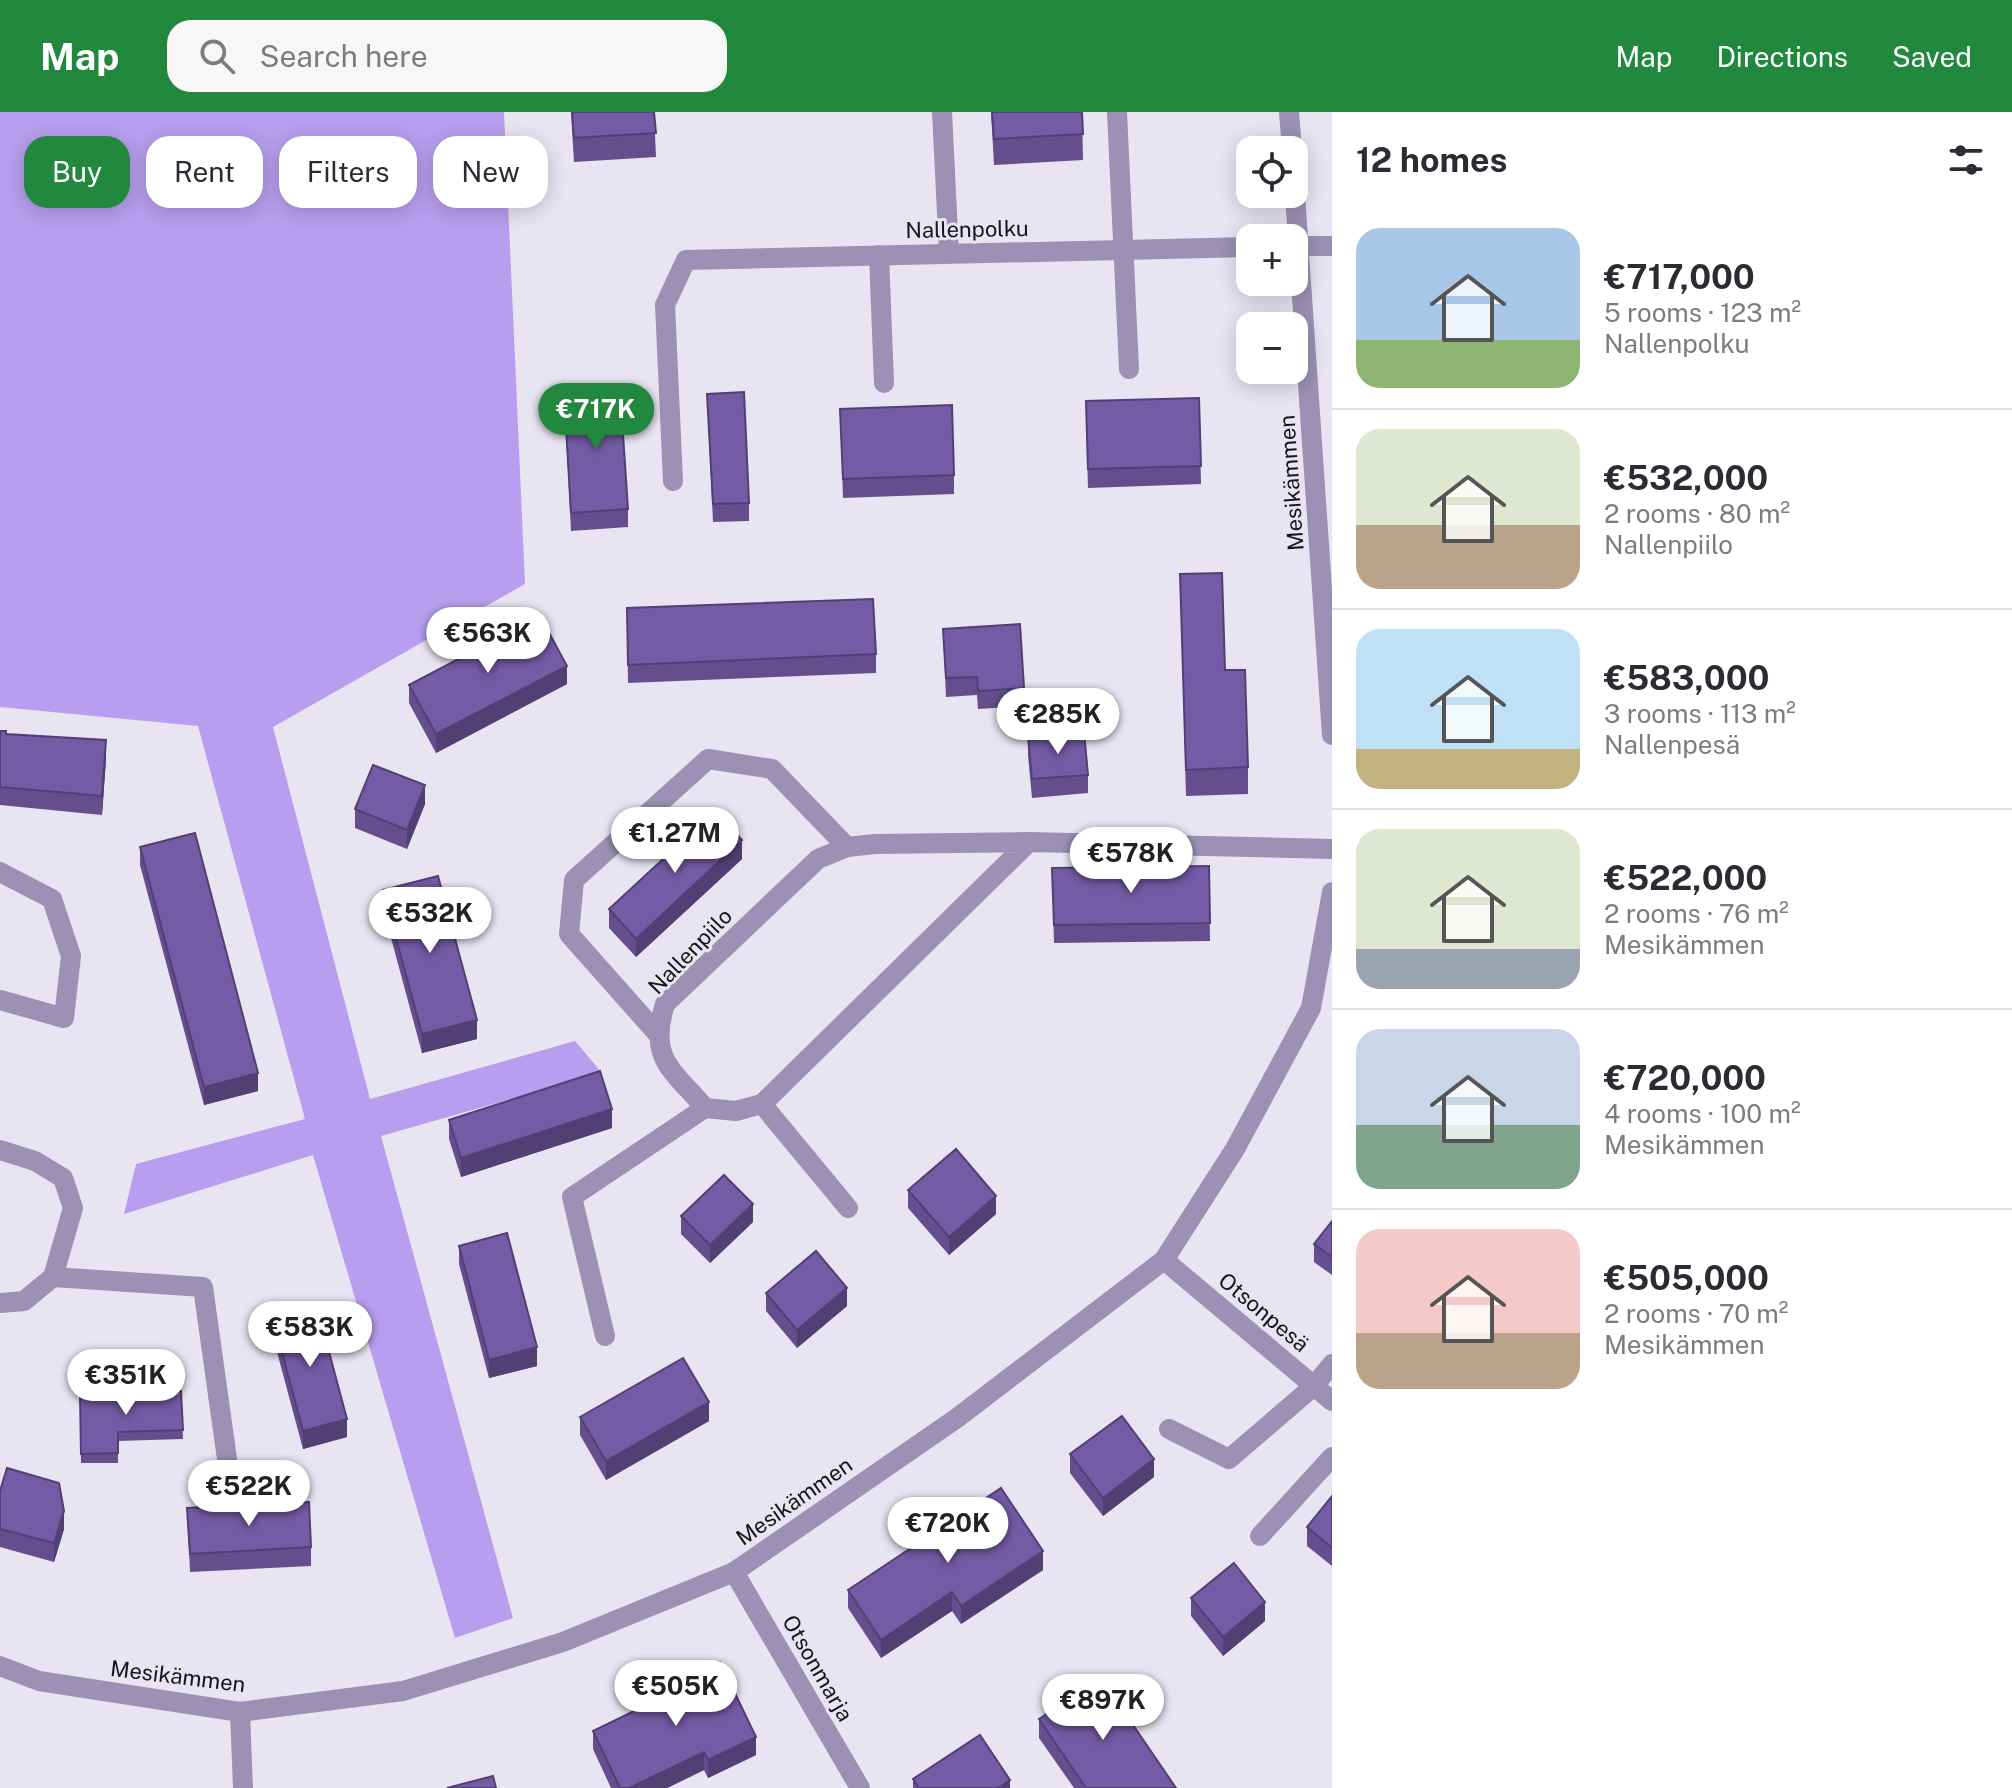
<!DOCTYPE html>
<html lang="en">
<head>
<meta charset="utf-8">
<style>
	body { margin:0; font-family:"Public Sans",sans-serif; background:#f7f7f7; color:#2b2b33; height:100vh; display:flex; flex-direction:column; font-size:30px; white-space:nowrap }
	* { box-sizing:border-box; margin:0 }
	p { font-size:26px; color:#7c7c81 }
	.icon { flex:none; width:44px; height:44px; fill:none; stroke:currentColor; stroke-width:2; stroke-linecap:round; stroke-linejoin:round }
	.map { position:relative; flex:1; overflow:hidden }
	.drawer { display:flex; flex-direction:column; background:#fff; width:680px }
	.drawer>* { flex:none }
	.guide { position:absolute; left:24px; top:24px; width:760px; height:72px; display:flex; gap:16px }
	.buttons { position:absolute; left:1236px; top:24px; display:grid; gap:16px }
	.buttons a { display:grid; place-items:center; width:72px; height:72px; border-radius:16px; background:#fff; box-shadow:0 4px 20px #0003; font-size:40px }
	.price { position:absolute; translate:-50% -68px; padding:0 18px; border-radius:28px; background:#fff; color:#222; font-size:26px; line-height:52px; filter:drop-shadow(0 2px 4px #0008) }
	.price::after { content:''; position:absolute; left:50%; top:48px; width:24px; height:18px; margin-left:-12px; background:inherit; clip-path:polygon(0 0,100% 0,50% 100%) }
	.price.selected { background:#21883e; color:#fff }
	ul { padding:0; list-style:none }
	li { display:flex; align-items:center; gap:24px; height:200px; padding:0 24px }
	li+li { border-top:2px solid #e1e1e2 }
	li span { display:grid; place-items:center; flex:none; width:224px; height:160px; border-radius:24px; color:#555 }
	li>.icon { margin-inline-start:auto }
	span .icon { width:96px; height:96px; fill:#fffc; stroke-width:1 }
	li b { font-size:34px }
	h2 { display:flex; justify-content:space-between; align-items:center; height:96px; padding:0 24px; font-size:34px }
	.pill { padding:0 28px; border-radius:24px; background:#fff; box-shadow:0 4px 20px #0003; font-size:28px; line-height:72px }
	.pill.selected { background:#21883e; color:#fff }
	header { display:flex; align-items:center; gap:48px; box-sizing:border-box; height:112px; padding:0 40px; background:#21883e; color:#fff }
	header strong { font-size:38px }
	nav { display:flex; gap:44px; margin-inline-start:auto; font-size:28px }
	.search { width:560px; height:72px; background:#f7f7f7; display:flex; align-items:center; gap:20px; box-sizing:border-box; padding:0 28px; border-radius:24px; color:#7c7c81; font-size:30px }
	main { display:flex; flex:1; min-height:0 }
	.map>svg:first-child { display:block }
	.forest { fill:#b79eee }
	.lines { fill:none; stroke-linecap:round; stroke-linejoin:round }
	.minor { stroke:#9b91b4; stroke-width:20 }
	.wall { fill:#644e8e }
	.shaded-wall { fill:#514074 }
	.building { fill:#745ba5; stroke:#514074; stroke-width:2 }
	.labels { text-anchor:middle; stroke-width:6; stroke-linejoin:round; paint-order:stroke }
	.street-label { font-size:22px; fill:#17151a; stroke:#e8e4f2 }
</style>
</head>
<body>
<header>
<strong>Map</strong>
<div class="search"><svg class="icon" aria-label="search" viewBox="0 0 24 24"><circle cx="10" cy="10" r="6"/><path d="M15 15l6 6"/></svg>Search here</div>
<nav><a>Map</a><a>Directions</a><a>Saved</a></nav>
</header>
<main>
<div class="map">
<svg width="1332" height="1676" viewBox="0 0 1332 1676">
	<rect width="100%" height="100%" fill="#e8e4f2"/>
	<!-- forest -->
	<path class="forest" d="M0,0h504l21,472 -252,143 97,372 205,-58 27,32 -221,63 132,482 -58,20 -142,-483 -189,59 12,-50 169,-45 -107,-393 -198,-19z"/>
	<g class="lines">
		<!-- minor -->
		<g class="minor">
			<path d="M942,0l7,141"/>
			<path d="M1117,0l12,257"/>
			<path d="M1289,0l3,38"/>
			<path d="M1294,68l38,555"/>
			<path d="M1294,134h38"/>
			<path d="M879,143l5,128"/>
			<path d="M673,369l-8,-176 21,-45 564,-13"/>
			<path d="M1029,730l-267,262 -26,7 -31,-3c-33,-39 -57,-49 -40,-104l153,-145 29,-12 28,-3 154,-2 303,7"/>
			<path d="M0,760l52,27 19,57 -7,62 -64,-18"/>
			<path d="M656,920l-87,-98 5,-54 134,-121 64,10 75,78"/>
			<path d="M762,992l86,104"/>
			<path d="M0,1038l35,11 28,17 10,30 -20,69 -29,24 -24,2"/>
			<path d="M1164,1148l168,141"/>
			<path d="M53,1165l150,10 24,172"/>
			<path d="M605,1224l-33,-139 133,-89"/>
			<path d="M1169,1317l60,30 85,-73 18,-22"/>
			<path d="M1260,1424l72,-79"/>
			<path d="M734,1460l126,216"/>
			<path d="M0,1554l39,15 201,31 163,-21 160,-49 171,-70 223,-154 207,-158 71,-111 76,-141 21,-116"/>
			<path d="M240,1600l3,76"/>
		</g>
	</g>
	<!-- wall -->
	<g class="wall">
		<path d="M571,0h83l2,45 -82,5z"/>
		<path d="M991,0h91l1,48 -89,5z"/>
		<path d="M564,280l64,117v18l-57,4z"/>
		<path d="M707,282l42,109v18l-36,1z"/>
		<path d="M1199,286l2,86 -113,4 -2,-69z"/>
		<path d="M840,297l114,66v19l-111,4z"/>
		<path d="M1180,462l45,96 23,97v27l-62,2z"/>
		<path d="M627,496l249,46v19l-248,10z"/>
		<path d="M943,517l81,59v18l-46,3 -1,-14 -31,2z"/>
		<path d="M567,572l-131,69 -27,-50v-18z"/>
		<path d="M0,619l6,3 100,25 -4,56 -102,-10z"/>
		<path d="M1028,625l60,38v18l-56,5 -4,-43z"/>
		<path d="M425,692l-18,45 -52,-21v-19z"/>
		<path d="M140,735l118,244 -54,14 -64,-240z"/>
		<path d="M742,747l-106,98 -27,-29v-19z"/>
		<path d="M1209,754l1,75 -156,2 -2,-75z"/>
		<path d="M383,778l94,149 -55,14 -39,-145z"/>
		<path d="M449,1008l163,8 -151,49 -12,-38z"/>
		<path d="M908,1078l88,24 -47,41 -41,-47z"/>
		<path d="M681,1104l72,6 -43,41 -29,-29z"/>
		<path d="M1332,1109v54l-18,-13v-18z"/>
		<path d="M459,1134l78,120 -48,12 -30,-114z"/>
		<path d="M766,1181l81,13 -50,42 -31,-37z"/>
		<path d="M273,1207l74,118 -44,12 -30,-112z"/>
		<path d="M181,1279l2,48 -65,2v22h-37l-1,-68z"/>
		<path d="M580,1305l129,4 -103,59 -26,-45z"/>
		<path d="M1070,1342l84,23 -51,39 -33,-43z"/>
		<path d="M0,1379l64,38 -10,33 -54,-15z"/>
		<path d="M1332,1384v70l-25,-20v-19z"/>
		<path d="M187,1396l124,39v19l-121,6z"/>
		<path d="M1043,1458l-82,54 -9,-13 -71,47 -33,-50v-18z"/>
		<path d="M1191,1486l74,23 -42,35 -32,-40z"/>
		<path d="M656,1581l100,62 -48,23 -4,-8 -37,18h-56l-18,-39v-18l63,-30z"/>
		<path d="M1039,1607l137,69h-102l-35,-50z"/>
		<path d="M913,1667l97,9h-97z"/>
	</g>
	<!-- shaded-wall -->
	<g class="shaded-wall">
		<path d="M567,554v18l-131,69v-19z"/>
		<path d="M106,628v19l-4,56v-19z"/>
		<path d="M425,673v19l-18,45v-19z"/>
		<path d="M742,728v19l-106,98v-18z"/>
		<path d="M477,908v19l-55,14v-19z"/>
		<path d="M258,961v18l-54,14v-18z"/>
		<path d="M612,997v19l-151,49v-19z"/>
		<path d="M996,1084v18l-47,41v-18z"/>
		<path d="M753,1092v18l-43,41v-18z"/>
		<path d="M847,1176v18l-50,42v-18z"/>
		<path d="M537,1235v19l-48,12v-18z"/>
		<path d="M709,1290v19l-103,59v-19z"/>
		<path d="M347,1307v18l-44,12v-18z"/>
		<path d="M1154,1347v18l-51,39v-18z"/>
		<path d="M64,1399v18l-10,33v-19z"/>
		<path d="M1043,1439v19l-82,54v-18z"/>
		<path d="M952,1480v19l-71,47v-18z"/>
		<path d="M1265,1490v19l-42,35v-19z"/>
		<path d="M756,1625v18l-48,23v-18z"/>
		<path d="M704,1640v18l-37,18h-38z"/>
		<path d="M1010,1668v8h-12z"/>
	</g>
	<!-- building -->
	<g class="building">
		<path d="M572,0h82l2,21 -82,5z"/>
		<path d="M992,0h90l1,22 -89,5z"/>
		<path d="M620,277l8,120 -57,4 -7,-121z"/>
		<path d="M744,280l5,111 -36,1 -6,-110z"/>
		<path d="M1199,286l2,68 -113,3 -2,-68z"/>
		<path d="M952,293l2,70 -111,4 -3,-70z"/>
		<path d="M1222,461l3,97h20l3,97 -62,3 -6,-196z"/>
		<path d="M873,487l3,55 -248,11 -1,-57z"/>
		<path d="M540,504l27,50 -131,68 -27,-49z"/>
		<path d="M1020,512l4,64 -46,3 -1,-14 -31,1 -3,-49z"/>
		<path d="M0,619h6v3l100,6 -4,56 -102,-9z"/>
		<path d="M1084,620l4,43 -56,4 -4,-42z"/>
		<path d="M373,653l52,20 -18,45 -52,-21z"/>
		<path d="M715,699l27,29 -106,99 -27,-30z"/>
		<path d="M195,721l63,240 -54,14 -64,-240z"/>
		<path d="M1209,754l1,57 -156,2 -2,-57z"/>
		<path d="M438,764l39,144 -55,14 -39,-144z"/>
		<path d="M600,959l12,38 -151,49 -12,-38z"/>
		<path d="M956,1037l40,47 -47,41 -41,-47z"/>
		<path d="M724,1063l29,29 -43,41 -29,-29z"/>
		<path d="M1332,1109v36l-18,-13z"/>
		<path d="M507,1121l30,114 -48,13 -30,-114z"/>
		<path d="M816,1139l31,37 -50,42 -31,-37z"/>
		<path d="M317,1195l30,112 -44,12 -30,-112z"/>
		<path d="M683,1246l26,44 -103,59 -26,-44z"/>
		<path d="M181,1279l2,39 -65,2v21l-37,1 -1,-59z"/>
		<path d="M1122,1304l32,43 -51,39 -33,-44z"/>
		<path d="M7,1356l52,15 5,28 -10,32 -54,-14v-38z"/>
		<path d="M1001,1376l42,63 -82,55 -9,-14 -71,48 -33,-50z"/>
		<path d="M1332,1384v52l-25,-21z"/>
		<path d="M309,1390l2,45 -121,7 -3,-46z"/>
		<path d="M1234,1451l31,39 -42,35 -32,-39z"/>
		<path d="M720,1550l36,75 -48,23 -4,-8 -75,36h-9l-27,-57 66,-32 -3,-6z"/>
		<path d="M1101,1566l75,110h-90l-47,-69z"/>
		<path d="M980,1623l30,45 -12,8h-79l-6,-9z"/>
		<path d="M493,1664l3,12h-49z"/>
	</g>
	<g class="labels">
		<!-- street labels -->
		<g class="street-label">
			<text transform="translate(967 117) rotate(-1)" y="8">Nallenpolku</text>
			<text transform="translate(1291 371) rotate(-94)" y="8">Mesikämmen</text>
			<text transform="translate(690 839) rotate(-46)" y="8">Nallenpiilo</text>
			<text transform="translate(1264 1200) rotate(40)" y="8">Otsonpesä</text>
			<text transform="translate(794 1389) rotate(-35)" y="8">Mesikämmen</text>
			<text transform="translate(818 1556) rotate(60)" y="8">Otsonmarja</text>
			<text transform="translate(178 1564) rotate(7)" y="8">Mesikämmen</text>
		</g>
	</g>
</svg>
<div class="buttons">
<a><svg class="icon" aria-label="locate" viewBox="0 0 24 24"><circle cx="12" cy="12" r="6"/><path d="M12 2v4M12 18v4M2 12h4M18 12h4"/></svg></a>
<a>+</a>
<a>−</a>
</div>
<b class="price selected" style="left:596px;top:339px">€717K</b>
<b class="price" style="left:488px;top:563px">€563K</b>
<b class="price" style="left:1058px;top:644px">€285K</b>
<b class="price" style="left:675px;top:763px">€1.27M</b>
<b class="price" style="left:1131px;top:783px">€578K</b>
<b class="price" style="left:430px;top:843px">€532K</b>
<b class="price" style="left:310px;top:1257px">€583K</b>
<b class="price" style="left:126px;top:1305px">€351K</b>
<b class="price" style="left:249px;top:1416px">€522K</b>
<b class="price" style="left:948px;top:1453px">€720K</b>
<b class="price" style="left:676px;top:1616px">€505K</b>
<b class="price" style="left:1103px;top:1630px">€897K</b>
<div class="guide">
<a class="pill selected">Buy</a>
<a class="pill">Rent</a>
<a class="pill">Filters</a>
<a class="pill">New</a>
</div>
</div>
<section class="drawer">
<h2>12 homes<svg class="icon" aria-label="filters" viewBox="0 0 24 24"><path d="M4 7h16M4 17h16"/><circle cx="9" cy="7" r="2"/><circle cx="15" cy="17" r="2"/></svg></h2>
<ul>
<li><span style="background:linear-gradient(#a9c7e8 70%,#8fb573 0)"><svg class="icon" aria-label="home" viewBox="0 0 24 24"><path d="M3 11l9-7 9 7M6 9v11h12V9"/></svg></span><div><b>€717,000</b><p>5 rooms · 123 m²</p><p>Nallenpolku</p></div></li>
<li><span style="background:linear-gradient(#dfe7d0 60%,#b9a48a 0)"><svg class="icon" aria-label="home" viewBox="0 0 24 24"><path d="M3 11l9-7 9 7M6 9v11h12V9"/></svg></span><div><b>€532,000</b><p>2 rooms · 80 m²</p><p>Nallenpiilo</p></div></li>
<li><span style="background:linear-gradient(#bfe0f5 75%,#c2b280 0)"><svg class="icon" aria-label="home" viewBox="0 0 24 24"><path d="M3 11l9-7 9 7M6 9v11h12V9"/></svg></span><div><b>€583,000</b><p>3 rooms · 113 m²</p><p>Nallenpesä</p></div></li>
<li><span style="background:linear-gradient(#dfe7d0 75%,#9aa5b1 0)"><svg class="icon" aria-label="home" viewBox="0 0 24 24"><path d="M3 11l9-7 9 7M6 9v11h12V9"/></svg></span><div><b>€522,000</b><p>2 rooms · 76 m²</p><p>Mesikämmen</p></div></li>
<li><span style="background:linear-gradient(#c9d6e8 60%,#7fa58c 0)"><svg class="icon" aria-label="home" viewBox="0 0 24 24"><path d="M3 11l9-7 9 7M6 9v11h12V9"/></svg></span><div><b>€720,000</b><p>4 rooms · 100 m²</p><p>Mesikämmen</p></div></li>
<li><span style="background:linear-gradient(#f6c9c9 65%,#b9a48a 0)"><svg class="icon" aria-label="home" viewBox="0 0 24 24"><path d="M3 11l9-7 9 7M6 9v11h12V9"/></svg></span><div><b>€505,000</b><p>2 rooms · 70 m²</p><p>Mesikämmen</p></div></li>
</ul>
</section>
</main>
</body>
</html>
